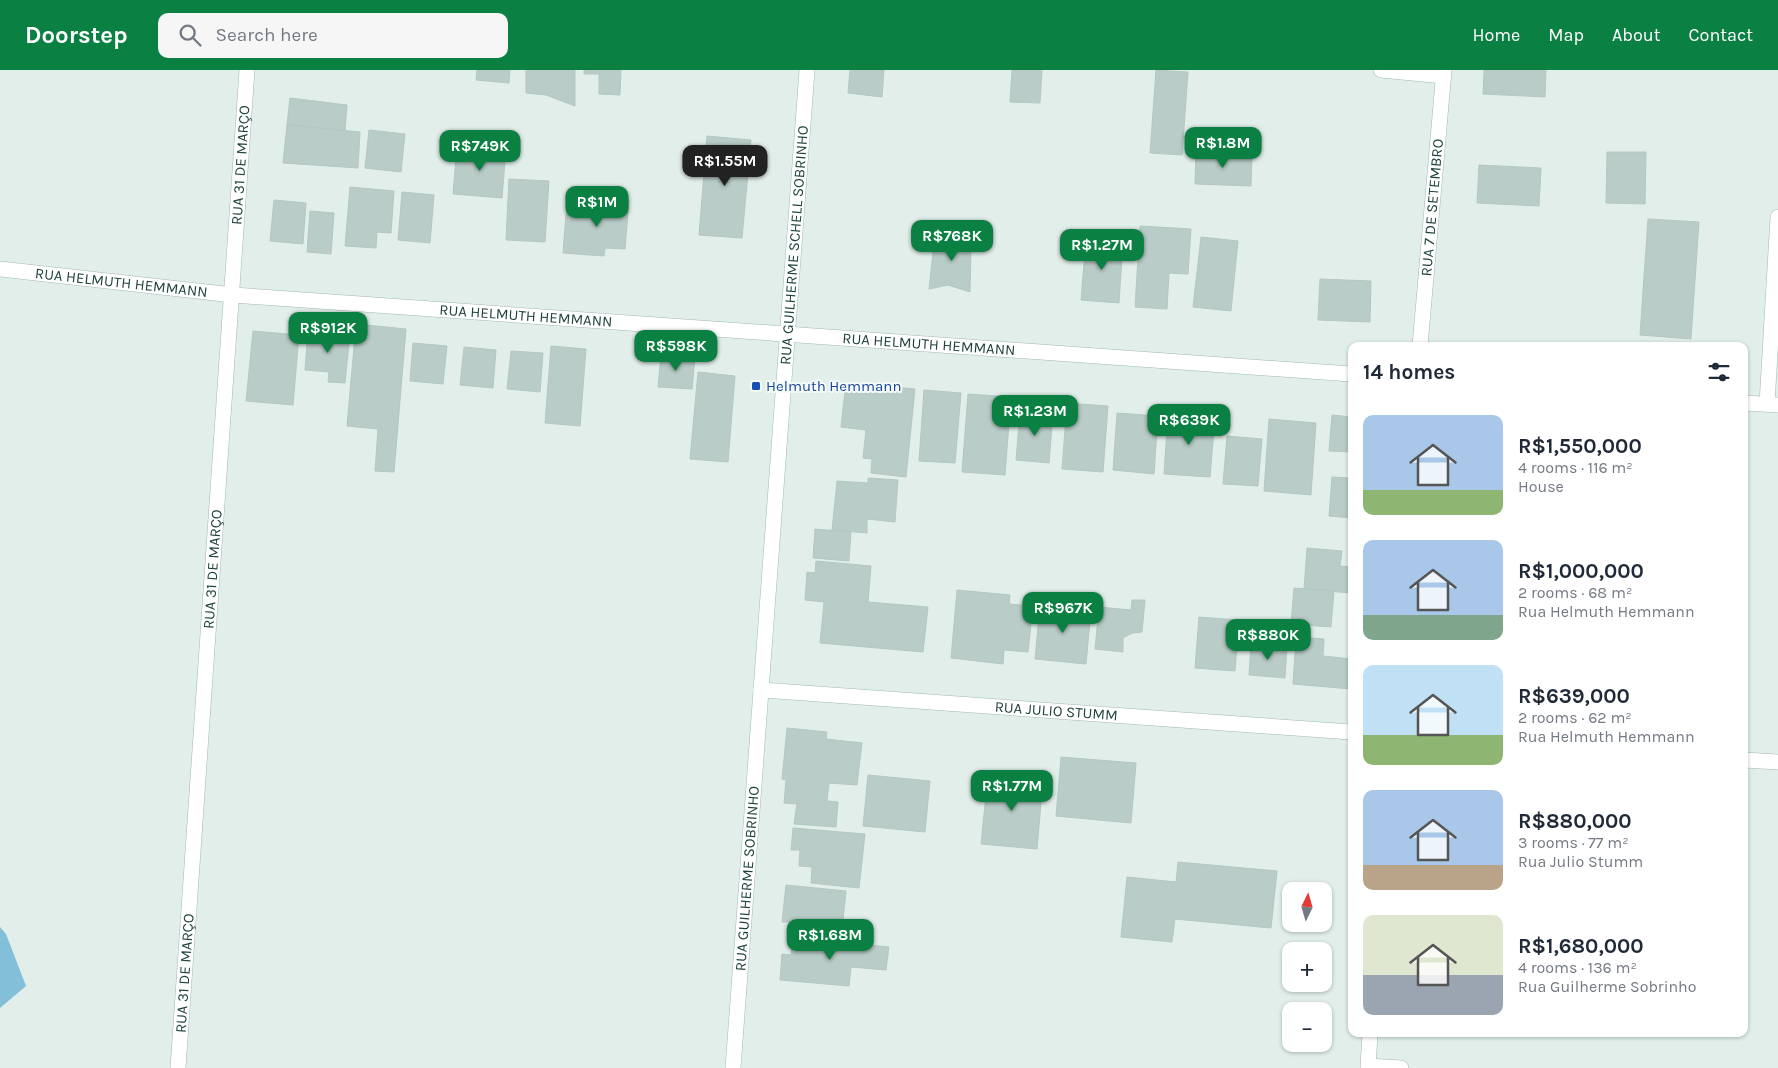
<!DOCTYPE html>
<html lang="en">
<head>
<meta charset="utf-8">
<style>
	body { margin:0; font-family:Karla,sans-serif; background:#f6f6f7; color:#1f2937; height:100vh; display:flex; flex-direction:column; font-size:19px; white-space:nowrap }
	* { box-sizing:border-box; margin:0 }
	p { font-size:16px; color:#747a83 }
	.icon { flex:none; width:28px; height:28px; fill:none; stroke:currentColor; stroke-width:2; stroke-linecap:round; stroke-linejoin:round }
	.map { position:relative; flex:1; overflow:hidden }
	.panel { position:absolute; left:1348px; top:272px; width:400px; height:695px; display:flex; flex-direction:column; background:#fff; border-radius:10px; box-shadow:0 1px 4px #0004 }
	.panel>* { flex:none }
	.needle { width:32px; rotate:5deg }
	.tools { position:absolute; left:1282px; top:812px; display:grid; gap:10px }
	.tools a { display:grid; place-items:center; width:50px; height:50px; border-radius:10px; background:#fff; box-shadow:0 1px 4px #0004; font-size:25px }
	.price { position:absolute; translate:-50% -42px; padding:0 11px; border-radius:10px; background:#0b8043; color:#fff; font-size:16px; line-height:32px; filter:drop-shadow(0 1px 2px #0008) }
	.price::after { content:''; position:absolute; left:50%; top:30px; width:15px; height:11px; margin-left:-8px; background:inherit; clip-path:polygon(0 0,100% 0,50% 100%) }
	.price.current { background:#222; color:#fff }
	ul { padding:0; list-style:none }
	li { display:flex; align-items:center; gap:15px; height:125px; padding:0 15px }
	li span { display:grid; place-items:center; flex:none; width:140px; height:100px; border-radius:10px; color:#555 }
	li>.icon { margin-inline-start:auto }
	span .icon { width:60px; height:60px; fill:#fffc; stroke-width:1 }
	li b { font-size:21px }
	h2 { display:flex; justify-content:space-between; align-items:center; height:60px; padding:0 15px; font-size:21px }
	header { display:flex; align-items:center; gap:30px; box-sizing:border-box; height:70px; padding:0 25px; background:#0b8043; color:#fff }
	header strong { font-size:24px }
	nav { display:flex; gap:28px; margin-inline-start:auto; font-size:18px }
	.search { width:350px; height:45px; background:#f6f6f7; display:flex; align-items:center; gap:12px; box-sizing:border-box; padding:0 18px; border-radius:10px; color:#747a83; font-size:19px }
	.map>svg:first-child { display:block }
	.water { fill:#83bfd9 }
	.building { fill:#b9ccc7; stroke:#b3c8c2 }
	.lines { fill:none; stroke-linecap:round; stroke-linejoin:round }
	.street-casing { stroke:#a4b7b3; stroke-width:16 }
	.secondary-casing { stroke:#9fbbb5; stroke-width:16 }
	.street { stroke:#fff; stroke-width:15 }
	.secondary { stroke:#fff; stroke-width:15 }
	.transit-dot { fill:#1a4fb4; stroke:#f3faf7; stroke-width:2 }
	.labels { text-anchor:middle; stroke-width:4; stroke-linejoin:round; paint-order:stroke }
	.street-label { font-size:15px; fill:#1f413d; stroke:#f3faf7 }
	.transit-label { font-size:15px; fill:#164399; stroke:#f3faf7; text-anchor:start }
</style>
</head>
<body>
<header>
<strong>Doorstep</strong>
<div class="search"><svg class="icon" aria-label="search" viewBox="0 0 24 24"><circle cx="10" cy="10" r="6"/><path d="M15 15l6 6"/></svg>Search here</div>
<nav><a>Home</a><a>Map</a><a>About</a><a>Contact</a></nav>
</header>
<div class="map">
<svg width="1778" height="998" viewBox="0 0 1778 998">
	<rect width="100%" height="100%" fill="#e2eeea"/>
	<!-- water -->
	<path class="water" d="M0,857l6,7 20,52 -26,22z"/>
	<!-- building -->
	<g class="building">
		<path d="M477,0h33l-1,13 -33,-3z"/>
		<path d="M526,0h49v36l-29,-11 -20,-2z"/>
		<path d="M584,0h37l-1,25 -21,-1v-20h-15z"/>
		<path d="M850,0h34l-2,27 -34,-4z"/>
		<path d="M1012,0h30l-2,33 -30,-1z"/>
		<path d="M1156,0l32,2 -6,83 -32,-2z"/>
		<path d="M1484,0h62l-1,27 -62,-3z"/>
		<path d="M290,28l57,7 -2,26 -58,-6z"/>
		<path d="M287,55l73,7 -2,36 -75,-5z"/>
		<path d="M369,60l36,4 -4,38 -36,-4z"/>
		<path d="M707,66l44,4 -9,98 -43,-3z"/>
		<path d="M457,75l49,4 -4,49 -49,-4z"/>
		<path d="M1607,82h39l-1,52 -39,-1z"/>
		<path d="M1196,83l56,2 -1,31 -56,-2z"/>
		<path d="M1479,95l62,3 -2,38 -62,-3z"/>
		<path d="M509,109l40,2 -4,61 -39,-2z"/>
		<path d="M350,117l44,4 -3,42 -14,-1 -1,16 -31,-2z"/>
		<path d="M402,122l32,3 -4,48 -32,-3z"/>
		<path d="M587,127l42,3 -4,49 -20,-1 -1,8 -41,-3 3,-39 19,1z"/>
		<path d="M274,130l32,3 -3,41 -33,-3z"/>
		<path d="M310,141l24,2 -3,41 -24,-2z"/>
		<path d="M1648,149l51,3 -8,117 -51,-4z"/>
		<path d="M1140,156l51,3 -3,45 -19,-1 -2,36 -32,-2z"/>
		<path d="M957,157l14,19 -1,46 -22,-7 -19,4 5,-46z"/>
		<path d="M1201,167l37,4 -7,70 -38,-4z"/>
		<path d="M1086,169l37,3 -4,61 -38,-3z"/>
		<path d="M1320,209l51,2 -1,41 -52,-2z"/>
		<path d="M356,254l50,5 -12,143 -19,-1 3,-42 -31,-3z"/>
		<path d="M308,260l42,3 -5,50 -17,-1 1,-10 -24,-2z"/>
		<path d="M253,261l46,4 -6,70 -47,-4z"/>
		<path d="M413,273l34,3 -4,38 -33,-3z"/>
		<path d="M551,276l35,3 -6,77 -35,-3z"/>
		<path d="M464,277l32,3 -3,38 -33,-3z"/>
		<path d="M511,281l32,2 -3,39 -33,-3z"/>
		<path d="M661,284l34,3 -3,32 -34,-2z"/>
		<path d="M698,302l37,4 -7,86 -38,-3z"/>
		<path d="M870,315l45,4 -9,88 -35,-4 1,-14 -9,-1 3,-28 -25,-3 4,-36 25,3z"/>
		<path d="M924,320l37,3 -6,70 -36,-2z"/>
		<path d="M968,324l43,3 -6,78 -43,-3z"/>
		<path d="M1067,333l41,3 -5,66 -41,-3z"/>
		<path d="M1020,341l33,3 -4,49 -33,-3z"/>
		<path d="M1117,343l41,3 -4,58 -41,-4z"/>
		<path d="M1168,344l47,4 -5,59 -46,-3z"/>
		<path d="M1332,345l19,2v35l-22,-1z"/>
		<path d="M1269,349l47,4 -5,72 -47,-4z"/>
		<path d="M1227,366l35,3 -4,47 -35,-2z"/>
		<path d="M1332,407l19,1v40l-22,-2z"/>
		<path d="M868,408l30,2 -3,42 -28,-3v14l-35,-3 5,-49 31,2z"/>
		<path d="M815,459l36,3 -2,29 -36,-3z"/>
		<path d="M1307,478l35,3 -2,15 11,1v26l-47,-4z"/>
		<path d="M816,491l55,5 -3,36 60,5 -5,45 -103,-9 4,-41 -19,-2 2,-28 8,1z"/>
		<path d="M1294,518l40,3 -3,36 -40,-3z"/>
		<path d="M957,520l53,5 -1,9 24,2 -5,46 -24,-2 -1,14 -52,-6z"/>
		<path d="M1132,530h13l-3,32 -10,1 -9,5v14l-28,-3 4,-42 32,3z"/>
		<path d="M1040,535l51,5 -5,54 -51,-5z"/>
		<path d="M1199,547l40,3 -4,51 -40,-3z"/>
		<path d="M1296,567l28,2 -1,17 28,3v30l-58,-5z"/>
		<path d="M1251,574l36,2 -2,32 -36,-3z"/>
		<path d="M787,658l40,4 -1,7 36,4 -5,42 -28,-2 -2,18 11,1 -2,25 -42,-3 3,-20 -13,-1 2,-23 -4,-1z"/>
		<path d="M1061,687l75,6 -5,60 -75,-7z"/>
		<path d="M868,705l62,6 -5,51 -62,-6z"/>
		<path d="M988,705l55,5 -6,69 -56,-5z"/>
		<path d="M793,758l72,6 -6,54 -48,-5 1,-16 -13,-1 1,-16h-9z"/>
		<path d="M1178,792l99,9 -6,57 -96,-9 -3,23 -51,-5 6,-60 49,5z"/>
		<path d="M786,815l60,6 -5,48 -53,-5 1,-12h-7z"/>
		<path d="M793,868l96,9 -3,23 -35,-3 -2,19 -69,-6 2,-26 9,1z"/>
	</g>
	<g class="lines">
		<!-- street casing -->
		<g class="street-casing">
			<g id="street">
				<path d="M1381,0l63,6"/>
				<path id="s1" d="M0,199l233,26 1118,79"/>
				<path id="s2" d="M1420,276l24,-276"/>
				<path d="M1744,333l34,2"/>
				<path d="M1767,334l11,-187"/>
				<path id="s3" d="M761,620l590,42"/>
				<path d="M1744,690l34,2"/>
				<path d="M1370,964l-2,32 33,2"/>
				<path id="s4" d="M178,998l69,-998"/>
			</g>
		</g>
		<!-- secondary casing -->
		<g class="secondary-casing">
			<g id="secondary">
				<path id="s5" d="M733,998l74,-998"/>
			</g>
		</g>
		<!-- street -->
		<use href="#street" class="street"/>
		<!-- secondary -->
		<use href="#secondary" class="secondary"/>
	</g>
	<!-- markers -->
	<rect class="transit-dot" x="751" y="311" width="10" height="10" rx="2.5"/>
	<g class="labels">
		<!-- street labels -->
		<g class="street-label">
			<text dy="5" stroke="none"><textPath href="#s4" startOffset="905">RUA 31 DE MARÇO</textPath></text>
			<text dy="5" stroke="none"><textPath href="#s2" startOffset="139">RUA 7 DE SETEMBRO</textPath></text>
			<text dy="5" stroke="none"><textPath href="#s5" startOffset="825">RUA GUILHERME SCHELL SOBRINHO</textPath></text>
			<text dy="5" stroke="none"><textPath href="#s1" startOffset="122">RUA HELMUTH HEMMANN</textPath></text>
			<text dy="5" stroke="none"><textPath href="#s1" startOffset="528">RUA HELMUTH HEMMANN</textPath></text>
			<text dy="5" stroke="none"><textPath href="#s1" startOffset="932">RUA HELMUTH HEMMANN</textPath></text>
			<text dy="5" stroke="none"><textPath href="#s4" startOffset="500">RUA 31 DE MARÇO</textPath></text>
			<text dy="5" stroke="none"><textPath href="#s3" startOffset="296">RUA JULIO STUMM</textPath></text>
			<text dy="5" stroke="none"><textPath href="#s5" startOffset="190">RUA GUILHERME SOBRINHO</textPath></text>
			<text dy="5" stroke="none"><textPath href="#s4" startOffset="95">RUA 31 DE MARÇO</textPath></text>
		</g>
		<!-- transit labels -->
		<g class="transit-label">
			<text x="766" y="321">Helmuth Hemmann</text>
		</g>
	</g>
</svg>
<div class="tools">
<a><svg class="needle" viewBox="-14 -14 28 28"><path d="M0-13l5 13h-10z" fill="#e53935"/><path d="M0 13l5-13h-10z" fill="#747a83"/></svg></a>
<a>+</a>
<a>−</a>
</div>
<b class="price" style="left:1223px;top:99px">R$1.8M</b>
<b class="price" style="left:480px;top:102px">R$749K</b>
<b class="price current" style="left:725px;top:117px">R$1.55M</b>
<b class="price" style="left:597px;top:158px">R$1M</b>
<b class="price" style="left:952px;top:192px">R$768K</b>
<b class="price" style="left:1102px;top:201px">R$1.27M</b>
<b class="price" style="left:328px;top:284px">R$912K</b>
<b class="price" style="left:676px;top:302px">R$598K</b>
<b class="price" style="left:1035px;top:367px">R$1.23M</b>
<b class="price" style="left:1189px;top:376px">R$639K</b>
<b class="price" style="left:1063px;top:564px">R$967K</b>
<b class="price" style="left:1268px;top:591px">R$880K</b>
<b class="price" style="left:1012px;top:742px">R$1.77M</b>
<b class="price" style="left:830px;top:891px">R$1.68M</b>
<section class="panel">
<h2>14 homes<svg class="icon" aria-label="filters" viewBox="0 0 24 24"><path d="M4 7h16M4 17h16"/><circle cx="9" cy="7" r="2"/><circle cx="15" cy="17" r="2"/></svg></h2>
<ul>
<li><span style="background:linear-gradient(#a9c7e8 75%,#8fb573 0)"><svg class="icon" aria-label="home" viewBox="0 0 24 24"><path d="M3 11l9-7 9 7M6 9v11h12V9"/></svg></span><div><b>R$1,550,000</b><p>4 rooms · 116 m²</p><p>House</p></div></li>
<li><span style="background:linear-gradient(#a9c7e8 75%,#7fa58c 0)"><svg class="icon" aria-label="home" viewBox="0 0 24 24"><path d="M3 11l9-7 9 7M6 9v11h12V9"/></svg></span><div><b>R$1,000,000</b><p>2 rooms · 68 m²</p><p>Rua Helmuth Hemmann</p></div></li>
<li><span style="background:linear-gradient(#bfe0f5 70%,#8fb573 0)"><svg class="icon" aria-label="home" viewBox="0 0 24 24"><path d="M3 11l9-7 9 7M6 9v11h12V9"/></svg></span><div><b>R$639,000</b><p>2 rooms · 62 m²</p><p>Rua Helmuth Hemmann</p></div></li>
<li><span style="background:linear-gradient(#a9c7e8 75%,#b9a48a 0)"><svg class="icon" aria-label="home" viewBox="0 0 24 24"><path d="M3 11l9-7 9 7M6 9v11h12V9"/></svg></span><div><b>R$880,000</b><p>3 rooms · 77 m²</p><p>Rua Julio Stumm</p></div></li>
<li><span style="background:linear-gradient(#dfe7d0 60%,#9aa5b1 0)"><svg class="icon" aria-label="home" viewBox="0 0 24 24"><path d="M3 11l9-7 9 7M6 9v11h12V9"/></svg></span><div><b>R$1,680,000</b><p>4 rooms · 136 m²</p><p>Rua Guilherme Sobrinho</p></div></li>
</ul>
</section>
</div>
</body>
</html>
